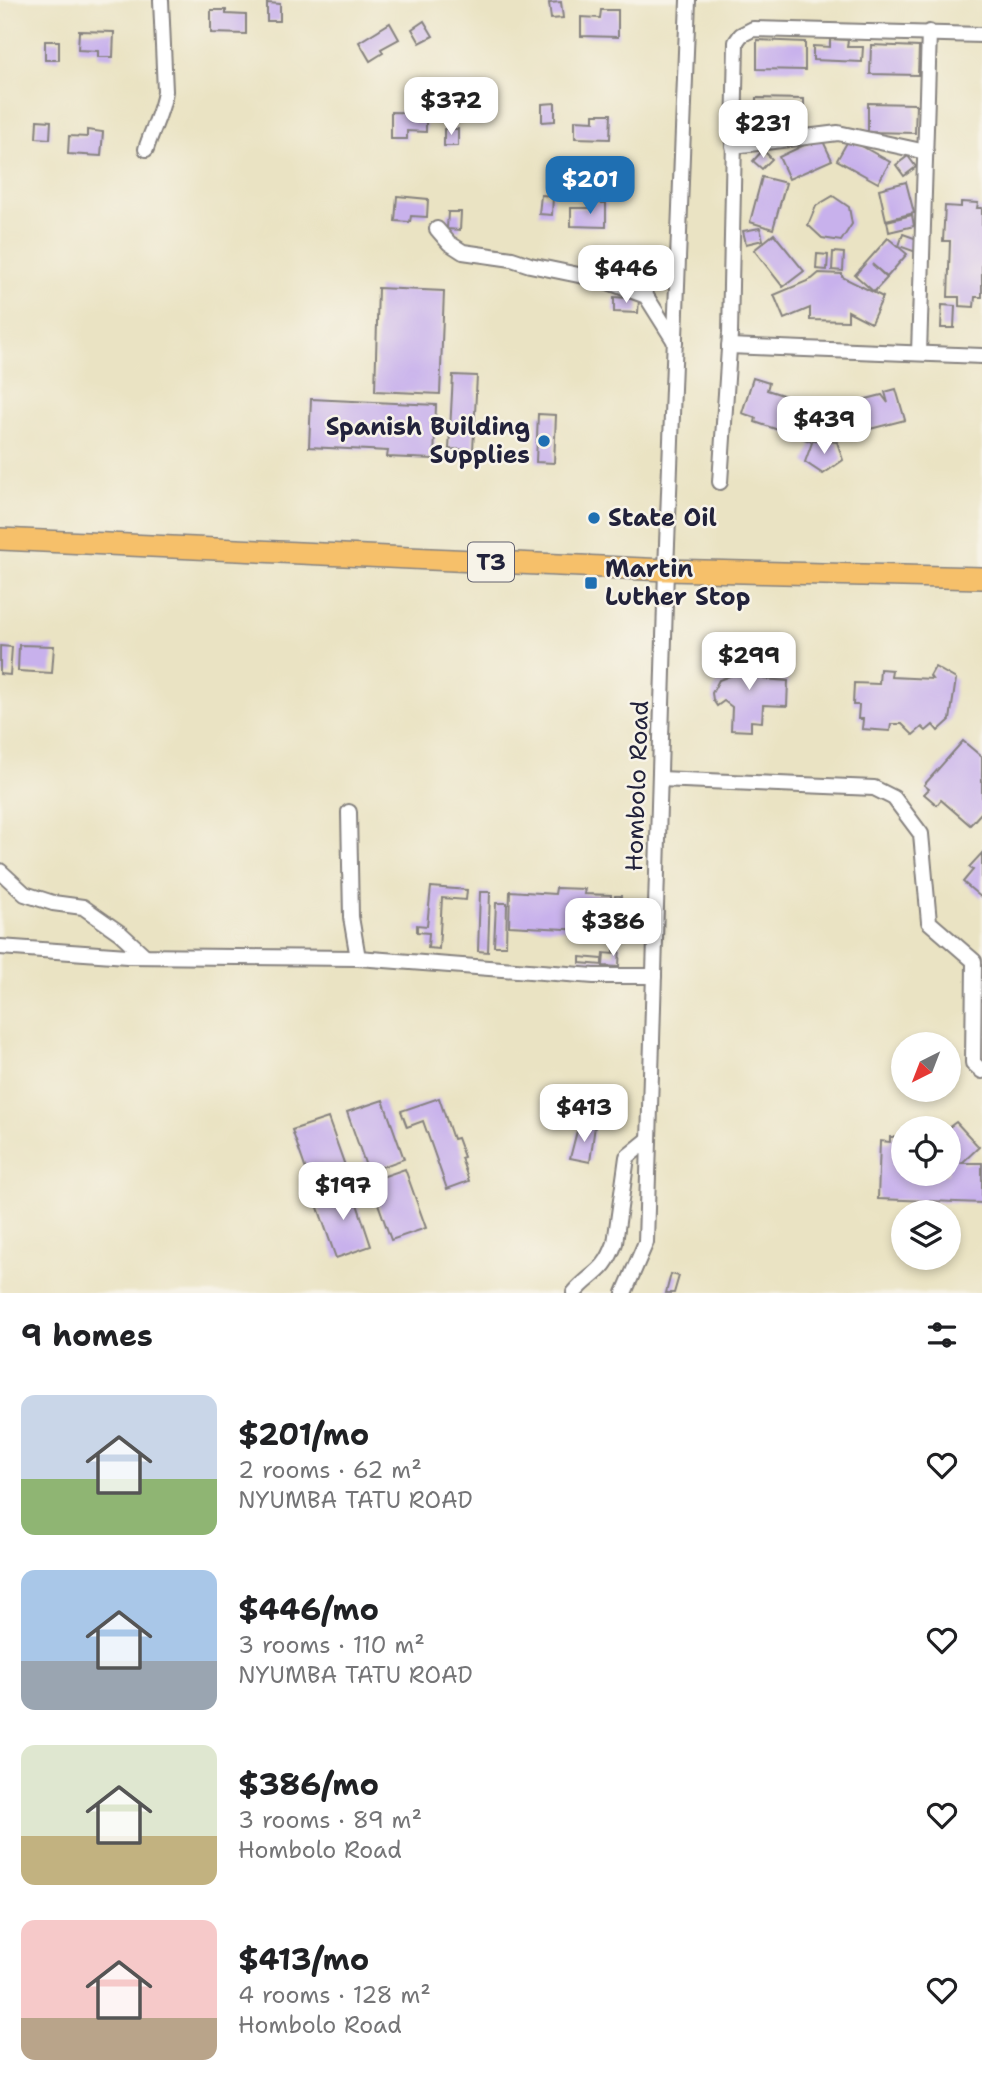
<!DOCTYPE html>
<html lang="en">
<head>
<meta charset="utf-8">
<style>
	body { margin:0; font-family:"Shantell Sans",sans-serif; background:#f6f6f6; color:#202124; height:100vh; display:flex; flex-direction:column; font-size:26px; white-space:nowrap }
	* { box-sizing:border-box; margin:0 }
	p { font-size:23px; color:#757577 }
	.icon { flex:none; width:38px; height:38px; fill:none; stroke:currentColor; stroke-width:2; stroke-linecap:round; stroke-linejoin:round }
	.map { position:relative; height:1293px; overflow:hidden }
	.panel { display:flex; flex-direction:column; background:#fff; flex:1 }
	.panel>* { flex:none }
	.needle { width:46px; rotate:222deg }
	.tools { position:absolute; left:891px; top:1032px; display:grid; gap:14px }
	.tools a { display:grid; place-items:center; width:70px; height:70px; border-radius:50%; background:#fff; box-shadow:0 4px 10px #0003; font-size:35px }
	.price { position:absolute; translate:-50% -60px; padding:0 16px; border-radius:14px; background:#fff; color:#222; font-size:23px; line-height:46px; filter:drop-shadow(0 2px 4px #0008) }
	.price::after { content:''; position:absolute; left:50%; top:42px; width:21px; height:16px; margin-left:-10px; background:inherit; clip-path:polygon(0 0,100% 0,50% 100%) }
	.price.selected { background:#1f6fb2; color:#fff }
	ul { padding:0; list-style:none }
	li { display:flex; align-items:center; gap:21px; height:175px; padding:0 21px }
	li span { display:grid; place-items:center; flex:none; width:196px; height:140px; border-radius:14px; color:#555 }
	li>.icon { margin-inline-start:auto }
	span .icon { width:84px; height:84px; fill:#fffc; stroke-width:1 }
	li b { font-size:30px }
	h2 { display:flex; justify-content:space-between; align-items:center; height:84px; padding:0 21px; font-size:30px }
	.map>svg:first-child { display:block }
	.building { fill:#c8b1ec }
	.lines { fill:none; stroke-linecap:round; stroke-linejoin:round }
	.minor-casing { stroke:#86827f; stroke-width:18 }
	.highway-casing { stroke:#86827f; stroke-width:24 }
	.minor { stroke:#fff; stroke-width:14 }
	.highway { stroke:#f6c06b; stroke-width:21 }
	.poi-dot { fill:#1f6fb2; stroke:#f7f3e8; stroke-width:2.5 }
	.labels { text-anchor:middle; stroke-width:5; stroke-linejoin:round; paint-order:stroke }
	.shield { fill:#f7f3e8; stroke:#62616f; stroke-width:2 }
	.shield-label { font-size:23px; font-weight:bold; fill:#22223b }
	.poi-label { font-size:24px; font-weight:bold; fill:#22223b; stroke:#f7f3e8; text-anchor:start }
	.street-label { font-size:24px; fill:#22223b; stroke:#f7f3e8 }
</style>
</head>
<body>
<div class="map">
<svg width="982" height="1293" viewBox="0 0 982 1293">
	<rect width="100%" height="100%" fill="#f7f3e8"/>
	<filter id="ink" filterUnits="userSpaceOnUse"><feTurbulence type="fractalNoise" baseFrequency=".0143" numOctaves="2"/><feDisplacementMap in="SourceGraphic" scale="14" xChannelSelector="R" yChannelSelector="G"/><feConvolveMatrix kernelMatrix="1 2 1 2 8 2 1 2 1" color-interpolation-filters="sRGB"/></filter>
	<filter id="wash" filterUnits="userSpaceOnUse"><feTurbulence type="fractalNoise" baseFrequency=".00686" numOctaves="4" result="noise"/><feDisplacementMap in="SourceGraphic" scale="28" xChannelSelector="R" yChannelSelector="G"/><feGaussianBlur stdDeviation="1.57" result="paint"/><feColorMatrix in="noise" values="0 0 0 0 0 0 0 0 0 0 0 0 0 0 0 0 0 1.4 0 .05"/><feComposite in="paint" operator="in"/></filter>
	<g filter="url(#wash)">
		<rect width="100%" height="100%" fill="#eae3c3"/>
		<g id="blocks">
			<!-- building -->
			<g class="building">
				<path d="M561,2l2,16 -12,1 -2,-16z"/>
				<path d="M267,3l13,1v17h-13z"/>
				<path d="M211,10h15v4l20,1v19l-35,-1z"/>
				<path d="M601,10h17v27l-37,-1v-19l19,1z"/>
				<path d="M424,21l9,15 -13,7 -8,-14z"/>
				<path d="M390,23l9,16 -18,10 2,4 -13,8 -11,-19z"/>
				<path d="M79,31l35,1 -1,25h-15v-6l-20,-1z"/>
				<path d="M830,39l18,1 -1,7h16l-1,15 -49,-2v-14l17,1z"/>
				<path d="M757,40l48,2v28l-48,-1z"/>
				<rect x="45" y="41" width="14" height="19"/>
				<path d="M871,45l48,2 -1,28 -48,-1z"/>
				<path d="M756,98l48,1v29l-48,-1z"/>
				<path d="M555,103v18l-13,1v-18z"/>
				<path d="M868,103l48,1 -1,29 -47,-1z"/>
				<path d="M391,112l35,1v19l-19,-1v8h-16z"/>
				<path d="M594,114h17l-1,25 -35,-1v-18l19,1z"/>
				<path d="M37,120l14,1 -1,18 -14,-1z"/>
				<rect x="444" y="129" width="14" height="17"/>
				<path d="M87,130l16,2 -2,24 -33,-2 1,-18 18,1z"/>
				<path d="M821,137l11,23 -43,19 -10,-22z"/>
				<path d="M849,139l41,23 -12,21 -41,-23z"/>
				<path d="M763,150l9,9 -10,10 -9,-8z"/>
				<path d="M908,156l8,11 -12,9 -8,-11z"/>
				<path d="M762,177l24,6 -13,46 -23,-7z"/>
				<path d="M906,182l8,31 -28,7 -7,-31z"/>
				<path d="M541,195l12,1 -1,19 -13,-1z"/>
				<path d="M397,196l31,3 -1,18 -16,-1 -1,6 -15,-1z"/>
				<path d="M833,196l16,11 3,17 -11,17 -19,-3 -14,-13 8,-19z"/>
				<path d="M961,202l17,1 -1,5h5v89h-7l-1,10 -15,-1v-9h-11l2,-56h-7l2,-35 16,1z"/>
				<path d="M590,203h16v24l-35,-1v-18h19z"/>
				<path d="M448,212h13l-1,18 -13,-1z"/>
				<path d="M912,215l2,11 -25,6 -2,-11z"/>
				<path d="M760,228l3,12 -17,4 -3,-13z"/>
				<path d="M774,234l30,37 -21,16 -29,-37z"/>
				<path d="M903,234l17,6 -4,12 -17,-6z"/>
				<path d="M888,238l19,16 -20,23 -15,-13 15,14 -13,14 -19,-17z"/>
				<path d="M833,252l11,1 -1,18 -11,-1z"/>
				<path d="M817,254l11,1 -1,15 -11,-1z"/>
				<path d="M819,273l23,1v3l41,20 -12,26 -23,-12v10l-38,-1v-12l-26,11 -10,-24 38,-16z"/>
				<path d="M378,288l66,3 -4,103 -65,-3z"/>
				<path d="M614,297l25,2 -1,14 -24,-1z"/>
				<path d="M942,305l13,1 -1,22h-13z"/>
				<path d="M453,375l24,1 -4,74 -24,-1z"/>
				<path d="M753,378l16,5 -2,7 54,17 -11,34 -55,-19 1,-4 -14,-5z"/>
				<path d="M896,389l9,31 -70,18 -8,-29 55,-14 6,8 -3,-11z"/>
				<path d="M311,399l125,6 -2,54 -47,-2 1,-6 -79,-4z"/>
				<path d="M538,414l18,1 -2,48 -18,-1z"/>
				<path d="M813,440l24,2 6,18 -20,14 -18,-12z"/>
				<path d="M19,645l35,1 -2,27 -34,-2z"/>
				<path d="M0,646l12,1 -2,28 -10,-1z"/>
				<path d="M736,655l29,2 -1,22 24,2 -1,25 -24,-1 -1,17 -11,-1v10l-20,-1 1,-23 -8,-6 -7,5 -4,-6 -1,-7 7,-13 16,-6z"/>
				<path d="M935,667l21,12 -6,41 -12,11 -5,-6 -7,6 -4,-4 -9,8 -11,-11h-11l-1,7 -28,-2 1,-10h-5l1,-14h-6l1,-22 25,1 1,-15 12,1 -1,7 41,2 -2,-3z"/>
				<path d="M963,741l19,16v55l-12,13 -29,-25 -4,5 -13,-11 5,-5 -5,-4z"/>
				<path d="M982,853v45l-19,-16 10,-12 -4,-3z"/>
				<path d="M431,887l36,3 -1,10 -24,-2 -3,51 -11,-1 1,-15 -12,-1v-7l10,1z"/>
				<path d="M556,888l29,1 -1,5 27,1 -1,32h-7v4l-94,-5 1,-35 45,3z"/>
				<path d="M480,892h10l-2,60 -10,-1z"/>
				<rect x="615" y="896" width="6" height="22"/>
				<path d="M496,903h11l-1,43h-12z"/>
				<path d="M613,920h6v22l-6,-1z"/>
				<path d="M614,944h6l-1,23 -16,-1 1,-13 10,1z"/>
				<path d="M580,957l22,2v6l-22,-2z"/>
				<path d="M439,1098l14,41 4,-1 7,19 -3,1 8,23 -22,8 -24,-68 -16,6 -6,-16z"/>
				<path d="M383,1100l21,59 -36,13 -21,-60z"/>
				<path d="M328,1118l21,59 -36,13 -21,-60z"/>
				<path d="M956,1122l23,25 -17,16h20v40l-104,-4 2,-58 10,1v-5h13v37h45v-46z"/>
				<path d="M583,1125l12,1 -5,36 -20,-4 7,-27 5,1z"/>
				<path d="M405,1169l21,59 -35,12 -21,-59z"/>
				<path d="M351,1186l20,60 -35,12 -21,-59z"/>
				<path d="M671,1274l8,2 -5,17h-8z"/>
			</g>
		</g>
	</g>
	<g filter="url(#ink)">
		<use href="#blocks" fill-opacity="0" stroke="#86827f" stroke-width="2"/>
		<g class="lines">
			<!-- minor casing -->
			<g class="minor-casing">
				<g id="minor">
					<path d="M733,146l105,-13 88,19"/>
					<path d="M146,149c6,-20 17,-38 19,-58l-4,-91"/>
					<path d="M437,229l12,14 14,9 49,7 18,6 73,15 43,16 29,46"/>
					<path d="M729,346l253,10"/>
					<path d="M919,353l10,-321"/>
					<path d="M720,482l10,-148 6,-292 5,-7 12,-6 229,6"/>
					<path d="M660,779l214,9 20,10 27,36 8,88 45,39 -1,102 9,8"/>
					<path d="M349,812l2,105 7,41"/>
					<path d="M0,871l25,23 28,9 30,4 37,26 25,23"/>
					<path d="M0,947l127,9 231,2 236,18h60"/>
					<path d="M574,1293c19,-22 30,-19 41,-50l12,-86 22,-18"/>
					<path d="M624,1293l22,-51 20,-672 22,-570"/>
				</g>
			</g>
			<!-- highway casing -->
			<g class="highway-casing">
				<path id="highway" d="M0,539l666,31 316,8"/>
			</g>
			<!-- minor -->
			<use href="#minor" class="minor"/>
			<!-- highway -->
			<use href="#highway" class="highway"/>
		</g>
	</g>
	<!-- markers -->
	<g class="poi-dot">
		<circle cx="544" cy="441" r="7"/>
		<circle cx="594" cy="518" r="7"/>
		<rect x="584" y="576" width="14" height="14" rx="3.5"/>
	</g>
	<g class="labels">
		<!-- shield labels -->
		<rect class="shield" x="468" y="542.5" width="46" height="39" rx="5"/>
		<g class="shield-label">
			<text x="491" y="570">T3</text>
		</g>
		<!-- poi labels -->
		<g class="poi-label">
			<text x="530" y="435" text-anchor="end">Spanish Building<tspan x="530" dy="28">Supplies</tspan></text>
			<text x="608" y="526">State Oil</text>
			<text x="605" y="577">Martin<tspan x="605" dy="28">Luther Stop</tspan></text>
		</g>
		<!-- street labels -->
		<g class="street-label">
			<text transform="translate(637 786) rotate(-88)" y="8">Hombolo Road</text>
		</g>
	</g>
</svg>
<div class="tools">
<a><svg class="needle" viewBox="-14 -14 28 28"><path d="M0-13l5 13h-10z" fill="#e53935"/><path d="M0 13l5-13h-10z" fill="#757577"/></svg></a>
<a><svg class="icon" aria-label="locate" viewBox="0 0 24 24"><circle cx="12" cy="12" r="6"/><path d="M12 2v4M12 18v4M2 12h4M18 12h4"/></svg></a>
<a><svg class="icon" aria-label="layers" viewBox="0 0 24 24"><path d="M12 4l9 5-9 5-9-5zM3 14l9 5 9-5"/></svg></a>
</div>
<b class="price" style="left:451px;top:137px">$372</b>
<b class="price" style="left:763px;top:160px">$231</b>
<b class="price selected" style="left:590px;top:216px">$201</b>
<b class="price" style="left:626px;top:305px">$446</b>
<b class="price" style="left:824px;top:456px">$439</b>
<b class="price" style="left:749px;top:692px">$299</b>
<b class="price" style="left:613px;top:958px">$386</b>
<b class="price" style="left:584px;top:1144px">$413</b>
<b class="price" style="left:343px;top:1222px">$197</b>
</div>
<section class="panel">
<h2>9 homes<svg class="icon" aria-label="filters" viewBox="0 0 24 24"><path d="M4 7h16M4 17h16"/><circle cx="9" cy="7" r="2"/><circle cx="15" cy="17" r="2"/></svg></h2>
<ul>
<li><span style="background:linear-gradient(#c9d6e8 60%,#8fb573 0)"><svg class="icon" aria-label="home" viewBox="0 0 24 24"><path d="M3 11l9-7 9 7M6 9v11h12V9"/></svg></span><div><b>$201/mo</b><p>2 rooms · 62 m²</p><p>NYUMBA TATU ROAD</p></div><svg class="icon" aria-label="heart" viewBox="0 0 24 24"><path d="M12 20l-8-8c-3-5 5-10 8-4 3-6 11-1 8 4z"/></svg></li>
<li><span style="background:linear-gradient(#a9c7e8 65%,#9aa5b1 0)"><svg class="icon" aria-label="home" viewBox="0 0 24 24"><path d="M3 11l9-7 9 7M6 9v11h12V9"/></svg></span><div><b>$446/mo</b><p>3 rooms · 110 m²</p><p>NYUMBA TATU ROAD</p></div><svg class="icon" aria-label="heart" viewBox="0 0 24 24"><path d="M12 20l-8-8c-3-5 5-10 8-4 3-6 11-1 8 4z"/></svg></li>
<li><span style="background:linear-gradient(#dfe7d0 65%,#c2b280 0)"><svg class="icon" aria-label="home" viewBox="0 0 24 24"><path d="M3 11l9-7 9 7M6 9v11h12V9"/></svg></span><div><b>$386/mo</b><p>3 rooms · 89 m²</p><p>Hombolo Road</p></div><svg class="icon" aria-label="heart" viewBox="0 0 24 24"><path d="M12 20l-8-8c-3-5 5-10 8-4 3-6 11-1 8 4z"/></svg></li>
<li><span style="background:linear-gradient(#f6c9c9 70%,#b9a48a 0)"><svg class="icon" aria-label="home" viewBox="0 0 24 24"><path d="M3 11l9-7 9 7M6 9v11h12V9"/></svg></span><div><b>$413/mo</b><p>4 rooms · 128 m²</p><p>Hombolo Road</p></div><svg class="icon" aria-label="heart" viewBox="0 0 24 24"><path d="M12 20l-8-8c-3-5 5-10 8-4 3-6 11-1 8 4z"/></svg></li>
</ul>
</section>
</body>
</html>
